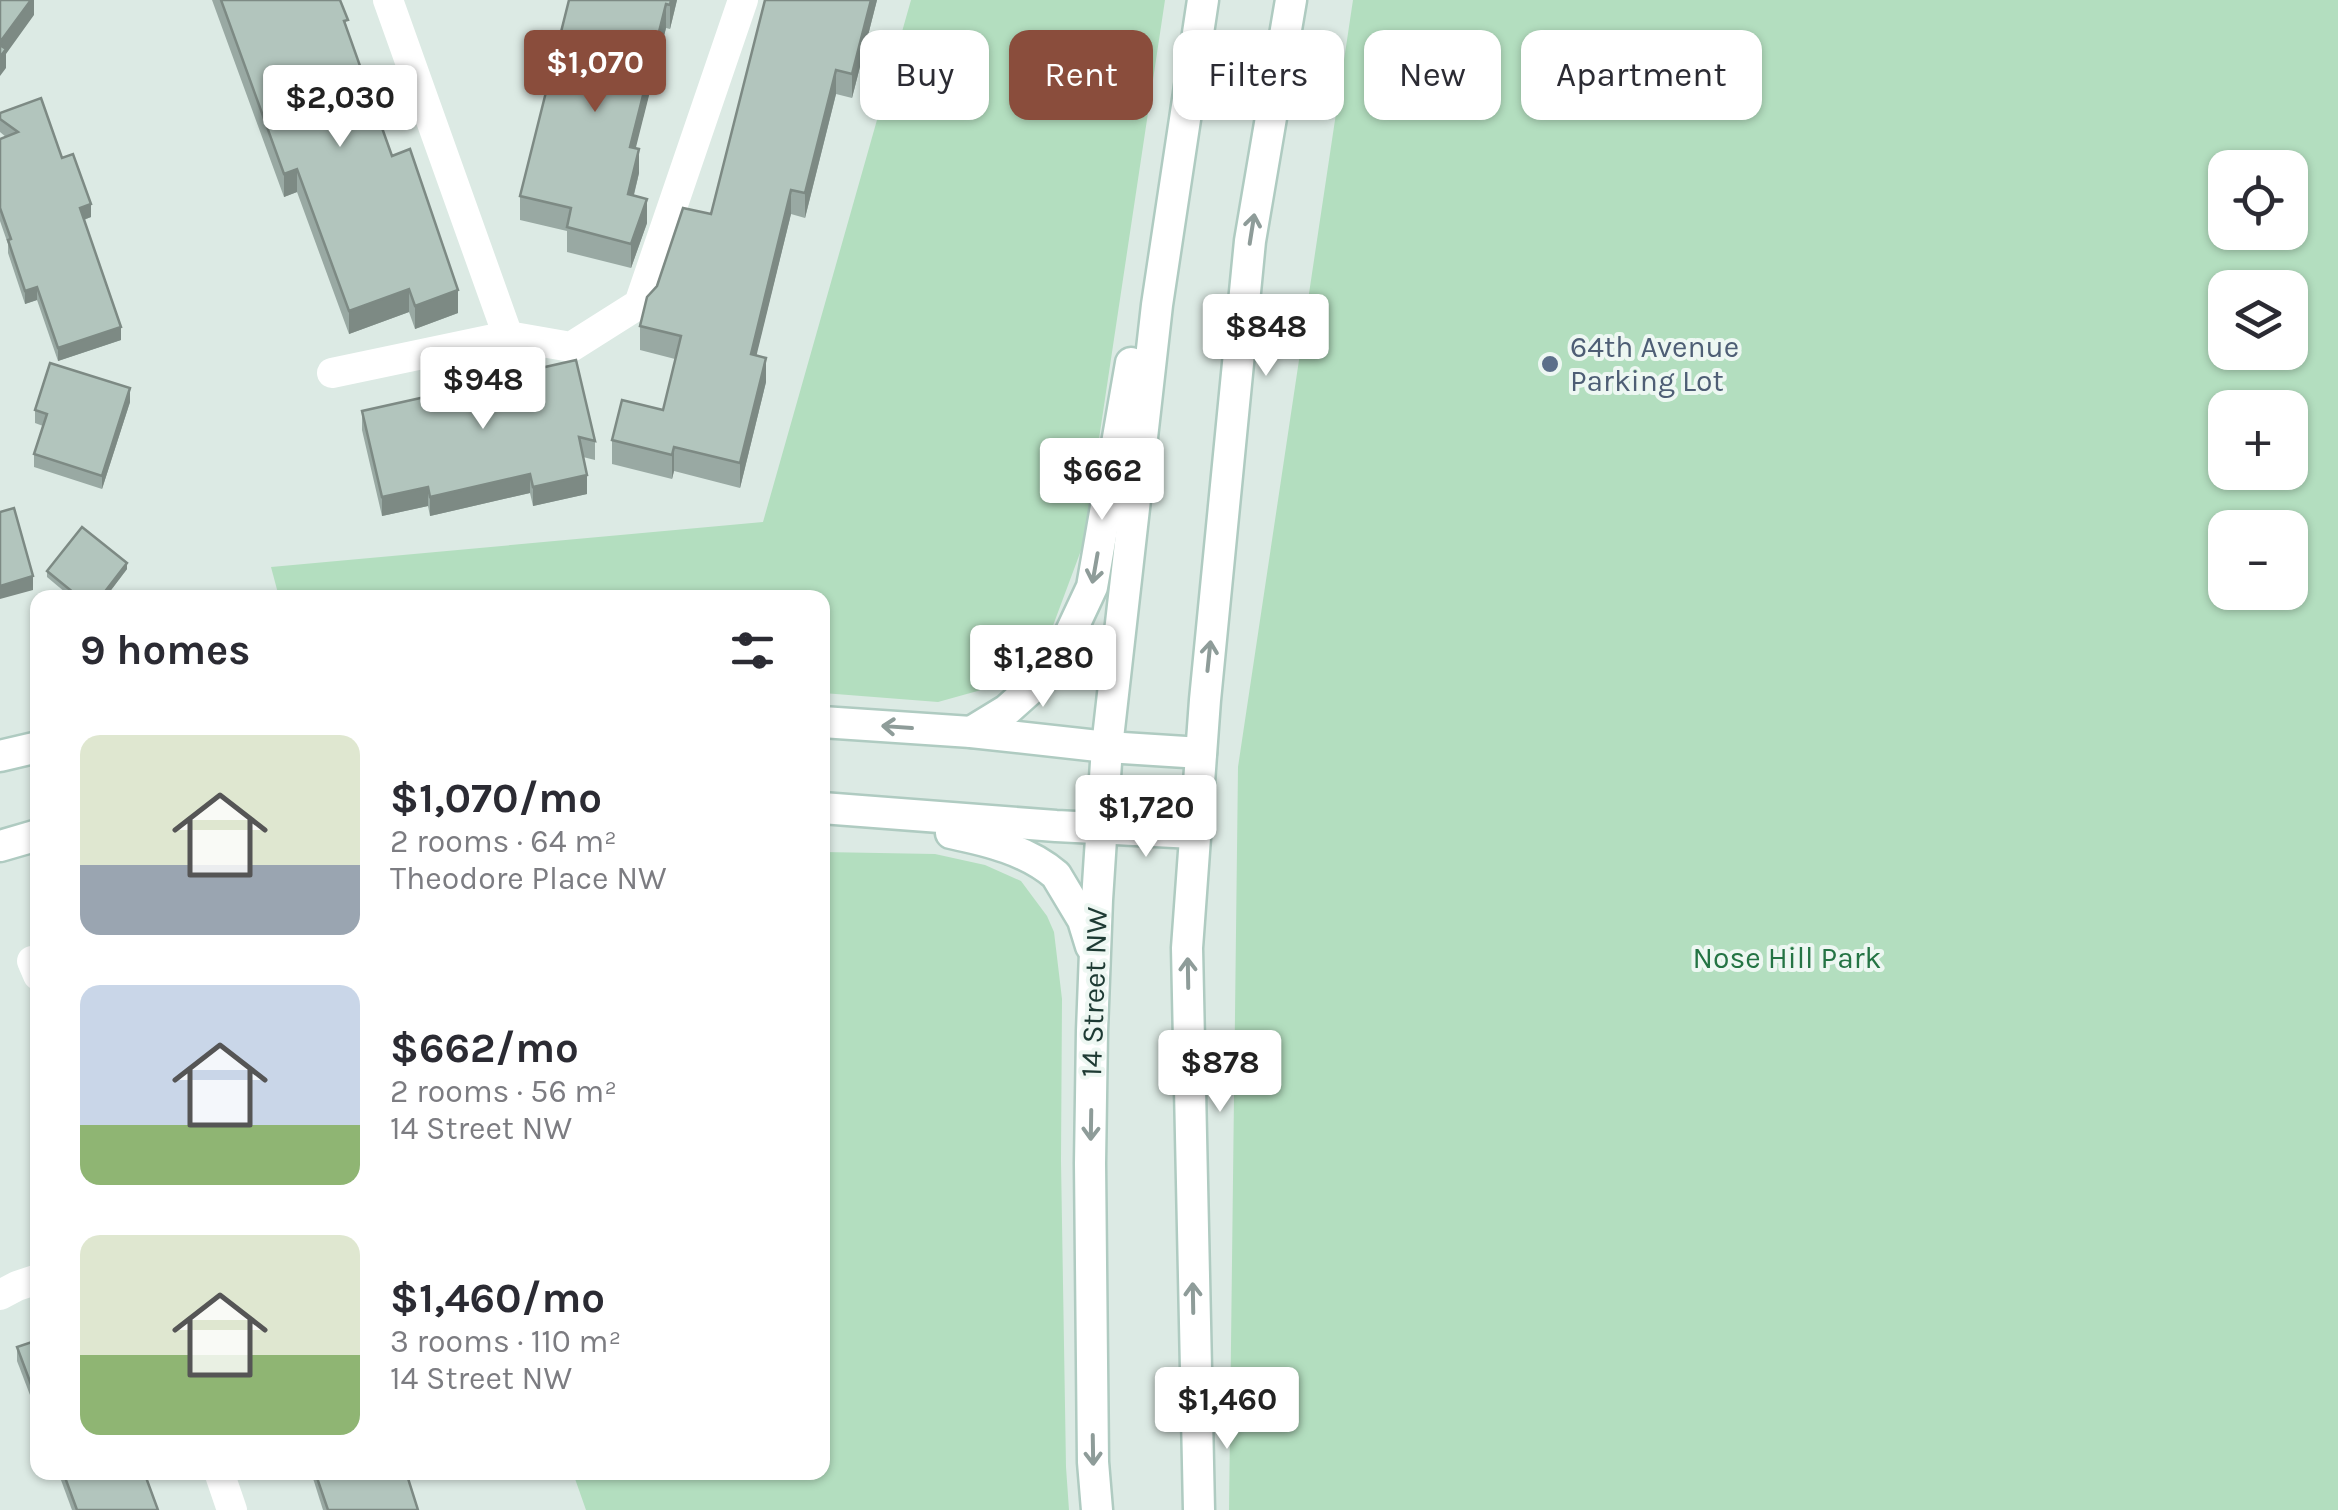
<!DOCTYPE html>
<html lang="en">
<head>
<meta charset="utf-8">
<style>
	body { margin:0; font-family:Karla,sans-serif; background:#f2f2f3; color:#2b2b33; height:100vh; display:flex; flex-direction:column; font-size:38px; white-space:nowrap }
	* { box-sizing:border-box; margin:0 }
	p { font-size:32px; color:#7c7c81 }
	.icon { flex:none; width:55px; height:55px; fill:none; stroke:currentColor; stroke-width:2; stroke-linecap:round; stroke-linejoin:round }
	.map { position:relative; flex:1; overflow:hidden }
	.side { position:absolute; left:30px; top:590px; width:800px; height:890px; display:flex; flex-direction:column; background:#fff; border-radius:20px; box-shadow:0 2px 8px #0004 }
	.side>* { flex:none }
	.banner { position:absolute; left:860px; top:30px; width:950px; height:90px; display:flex; gap:20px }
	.fabs { position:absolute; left:2208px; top:150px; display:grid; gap:20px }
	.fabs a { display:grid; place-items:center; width:100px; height:100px; border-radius:20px; background:#fff; box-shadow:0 2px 8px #0004; font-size:50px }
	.price { position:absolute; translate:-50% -85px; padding:0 22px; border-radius:10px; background:#fff; color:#222; font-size:32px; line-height:65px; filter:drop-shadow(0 2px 5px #0008) }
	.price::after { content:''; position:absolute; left:50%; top:60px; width:30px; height:22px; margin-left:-15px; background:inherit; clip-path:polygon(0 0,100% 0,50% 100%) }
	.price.on { background:#8a4d3c; color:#fff }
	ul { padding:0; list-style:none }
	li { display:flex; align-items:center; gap:30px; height:250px; padding:0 50px }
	li span { display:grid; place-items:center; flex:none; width:280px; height:200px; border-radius:20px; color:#555 }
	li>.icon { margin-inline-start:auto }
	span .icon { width:120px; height:120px; fill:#fffc; stroke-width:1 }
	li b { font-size:42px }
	h2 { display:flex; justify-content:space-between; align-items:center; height:120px; padding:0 50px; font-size:42px }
	.chip { padding:0 35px; border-radius:20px; background:#fff; box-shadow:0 2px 8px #0004; font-size:35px; line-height:90px }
	.chip.on { background:#8a4d3c; color:#fff }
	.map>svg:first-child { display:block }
	.green { fill:#b3debf; fill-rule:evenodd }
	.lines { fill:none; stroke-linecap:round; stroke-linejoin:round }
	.secondary-casing { stroke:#afcbc1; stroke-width:35 }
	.minor { stroke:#fff; stroke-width:30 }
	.secondary { stroke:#fff; stroke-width:30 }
	.wall { fill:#99a9a3 }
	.shaded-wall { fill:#7d8a84 }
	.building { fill:#b2c5bd; stroke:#7d8a84; stroke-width:2.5 }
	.oneway { stroke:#8e9c99 }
	.service-dot { fill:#5c6f8a; stroke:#edf7f2; stroke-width:4 }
	.labels { text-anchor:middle; stroke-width:8; stroke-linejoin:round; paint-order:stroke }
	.service-label { font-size:30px; fill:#4e5e75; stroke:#edf7f2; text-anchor:start }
	.park-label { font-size:30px; fill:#247444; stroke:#edf7f2 }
	.street-label { font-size:30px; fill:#1d3a33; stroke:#edf7f2 }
</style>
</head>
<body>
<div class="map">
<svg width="2338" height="1510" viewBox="0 0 2338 1510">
	<rect width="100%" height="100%" fill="#dceae4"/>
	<!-- green -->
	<g class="green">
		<path d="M911,0h254l-82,545 -32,86 -34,49 -79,22 -115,-9 -1,-95 -543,-1 -8,-30 492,-45z"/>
		<path d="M1353,0h985v1510h-1109l9,-743zM2225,168h65v64h-65zM2225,288h65v64h-65zM2225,408h65v64h-65zM2225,528h65v64h-65z"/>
		<path d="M823,852l112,2 50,11 36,16 26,35 7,16 8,67 -1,162 5,306 3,43h-483l-13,-37 249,-1z"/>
	</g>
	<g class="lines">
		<!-- secondary casing -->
		<g class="secondary-casing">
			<g id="secondary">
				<path d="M822,722l149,10 136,15 94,6"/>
				<path d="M971,732l36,-22 47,-42 38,-81 39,-224"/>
				<path d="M0,756l38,-9"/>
				<path d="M822,808l234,18 138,7"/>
				<path d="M951,833c37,8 76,17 105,42l27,45 8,26"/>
				<path d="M0,846l38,-11"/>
				<path d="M1097,1510l-4,-48 -3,-299 2,-132 5,-131 10,-153 50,-442 46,-305"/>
				<path d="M1199,1510l-12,-562 18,-248 45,-459 41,-241"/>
			</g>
		</g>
		<!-- minor -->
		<g class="minor">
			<path d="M388,0l120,336"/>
			<path d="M332,373l176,-37 63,11 68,-43 104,-304"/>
			<path d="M32,961l6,14"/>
			<path d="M0,1295l17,-9 21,-7"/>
			<path d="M219,1472l13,38"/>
		</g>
		<!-- secondary -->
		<use href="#secondary" class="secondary"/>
	</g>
	<!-- wall -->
	<g class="wall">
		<path d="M212,0h128l8,32 44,124 66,157 -43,16 -6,-17 -60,22 -52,-142 -13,5z"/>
		<path d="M569,0h108l-7,29 -4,-1 -31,120 4,25 -5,22 13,28 -16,45 -64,-16v-21l-47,-11v-24z"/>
		<path d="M765,0h112l-25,98 -16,-4 -31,124 -14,-4 -35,141 10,27 -26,106 -66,-17 -2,8 -60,-15v-24l51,-30 12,-51 -35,-9v-24l17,-40 54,-72z"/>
		<path d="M0,113l62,45 29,59 -7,3 37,120 -63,21 -21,-61 -12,4 -17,-51v-9l-8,-23v-82l6,-2 -6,-5z"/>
		<path d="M440,379h52l103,62v19l-12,-3 4,37 -54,12 -3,-13 -100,23 -2,-10 -46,10 -20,-86v-19l78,-17z"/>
		<path d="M130,402l-28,87 -68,-22v-13l9,-28 -8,-3v-13z"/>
		<path d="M127,569l-22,29h-33l-25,-21v-6z"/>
		<path d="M38,1340v76l-21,-55v-14z"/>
		<path d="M58,1472h86l14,38h-86z"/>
		<path d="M311,1472h95l12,38h-95z"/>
	</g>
	<!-- shaded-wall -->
	<g class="shaded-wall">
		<path d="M31,0h3v15l-28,39v14l-6,8v-34z"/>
		<path d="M671,0h6l-7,29v-24z"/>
		<path d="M871,0h6l-25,98v-24z"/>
		<path d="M666,4v24l-36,143v-24z"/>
		<path d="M836,70v24l-31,124v-25z"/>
		<path d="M639,149v24l-11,45v-24z"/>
		<path d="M297,169v23l-13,5v-23z"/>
		<path d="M791,190v24l-40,164v-24z"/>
		<path d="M647,199v24l-16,45v-24z"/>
		<path d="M91,204v13l-11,4v-13z"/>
		<path d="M37,287v13l-12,4v-13z"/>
		<path d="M409,289v23l-60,22v-23z"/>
		<path d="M458,290v23l-43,16v-23z"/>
		<path d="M121,327v13l-63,21v-13z"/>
		<path d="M766,358v24l-26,106v-25z"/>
		<path d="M130,388v14l-28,87v-13z"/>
		<path d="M674,447v24l-2,8v-24z"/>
		<path d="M530,474v19l-100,23v-19z"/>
		<path d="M587,475v19l-54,12v-19z"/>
		<path d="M428,487v19l-46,10v-19z"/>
		<path d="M127,563v6l-22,29h-5z"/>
		<path d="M33,576v14l-33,9v-13z"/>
	</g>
	<!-- building -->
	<g class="building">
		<path d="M0,0h31l-31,42z"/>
		<path d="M221,0h119l8,20 -4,1 48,135 18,-7 48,141 -43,16 -6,-17 -60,22 -52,-142 -13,5z"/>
		<path d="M569,0h102l-1,5 -4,-1 -36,143 9,2 -11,45 19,5 -16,45 -64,-17 4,-19 -51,-12z"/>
		<path d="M765,0h106l-19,74 -16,-4 -31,123 -14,-3 -40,164 15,4 -26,105 -66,-16 -2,8 -60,-15 10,-40 41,10 18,-74 -41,-10 7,-29 10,-11 26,-78 28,6z"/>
		<path d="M0,45l6,4 -6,8z"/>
		<path d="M41,98l21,60 11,-4 18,50 -11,4 41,119 -63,21 -21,-61 -12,4 -17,-51 3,-1 -11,-31v-69l18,-7 -18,-13v-6z"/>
		<path d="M576,360l19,81 -16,-4 8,38 -54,12 -3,-13 -100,23 -2,-10 -46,10 -20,-86 81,-18 -3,-14 49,-11 3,11z"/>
		<path d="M50,363l80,25 -28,88 -68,-22 13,-40 -12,-4z"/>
		<path d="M14,508l19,68 -33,10v-74z"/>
		<path d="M82,527l45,36 -27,35h-20l-33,-27z"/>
		<path d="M38,1340v63l-21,-56z"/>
		<path d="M63,1472h81l14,38h-81z"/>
		<path d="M315,1472h91l12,38h-90z"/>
	</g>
	<!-- one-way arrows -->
	<defs><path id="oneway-shaft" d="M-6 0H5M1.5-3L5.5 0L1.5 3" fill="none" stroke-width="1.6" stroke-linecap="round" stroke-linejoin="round" transform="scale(2.5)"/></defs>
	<g class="oneway">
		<use href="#oneway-shaft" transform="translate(1252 229) rotate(-81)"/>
		<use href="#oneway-shaft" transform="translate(1095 568) rotate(100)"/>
		<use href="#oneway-shaft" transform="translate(1209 656) rotate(-84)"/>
		<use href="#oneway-shaft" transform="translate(897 727) rotate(-176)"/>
		<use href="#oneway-shaft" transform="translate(1188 973) rotate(-91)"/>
		<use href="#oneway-shaft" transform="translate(1091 1125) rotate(91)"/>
		<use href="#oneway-shaft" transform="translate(1193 1298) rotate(-91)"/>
		<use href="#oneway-shaft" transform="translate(1093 1450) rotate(89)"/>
	</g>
	<!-- markers -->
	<circle class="service-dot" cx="1550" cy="364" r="10"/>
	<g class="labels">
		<!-- service labels -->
		<g class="service-label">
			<text x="1570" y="357">64th Avenue<tspan x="1570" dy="34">Parking Lot</tspan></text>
		</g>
		<!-- park labels -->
		<g class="park-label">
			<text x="1787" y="968">Nose Hill Park</text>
		</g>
		<!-- street labels -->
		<g class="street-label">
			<text transform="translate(1094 992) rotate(-88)" y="10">14 Street NW</text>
		</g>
	</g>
</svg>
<div class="fabs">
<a><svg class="icon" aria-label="locate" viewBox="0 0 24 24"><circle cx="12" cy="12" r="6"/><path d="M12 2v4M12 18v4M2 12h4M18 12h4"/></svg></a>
<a><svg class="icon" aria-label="layers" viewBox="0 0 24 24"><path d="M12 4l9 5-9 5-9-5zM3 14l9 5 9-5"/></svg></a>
<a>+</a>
<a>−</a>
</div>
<b class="price on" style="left:595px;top:115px">$1,070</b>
<b class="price" style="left:340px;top:150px">$2,030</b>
<b class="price" style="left:1266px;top:379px">$848</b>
<b class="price" style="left:483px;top:432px">$948</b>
<b class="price" style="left:1102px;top:523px">$662</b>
<b class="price" style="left:1043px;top:710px">$1,280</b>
<b class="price" style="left:1146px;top:860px">$1,720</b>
<b class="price" style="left:1220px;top:1115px">$878</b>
<b class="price" style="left:1227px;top:1452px">$1,460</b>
<div class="banner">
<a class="chip">Buy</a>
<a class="chip on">Rent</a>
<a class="chip">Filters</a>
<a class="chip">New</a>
<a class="chip">Apartment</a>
</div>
<section class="side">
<h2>9 homes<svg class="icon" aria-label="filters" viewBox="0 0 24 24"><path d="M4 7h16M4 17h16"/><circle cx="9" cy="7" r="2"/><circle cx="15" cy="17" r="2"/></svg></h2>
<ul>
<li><span style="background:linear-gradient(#dfe7d0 65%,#9aa5b1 0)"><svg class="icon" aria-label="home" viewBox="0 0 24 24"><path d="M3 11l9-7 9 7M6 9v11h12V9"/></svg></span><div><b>$1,070/mo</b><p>2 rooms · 64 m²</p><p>Theodore Place NW</p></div></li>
<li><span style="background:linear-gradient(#c9d6e8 70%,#8fb573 0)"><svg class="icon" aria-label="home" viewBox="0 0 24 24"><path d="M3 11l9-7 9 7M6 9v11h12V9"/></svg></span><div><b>$662/mo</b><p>2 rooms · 56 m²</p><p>14 Street NW</p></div></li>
<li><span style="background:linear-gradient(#dfe7d0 60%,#8fb573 0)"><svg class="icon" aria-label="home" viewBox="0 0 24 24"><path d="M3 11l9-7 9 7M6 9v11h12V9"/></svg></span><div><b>$1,460/mo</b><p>3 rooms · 110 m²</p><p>14 Street NW</p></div></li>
</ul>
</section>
</div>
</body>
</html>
